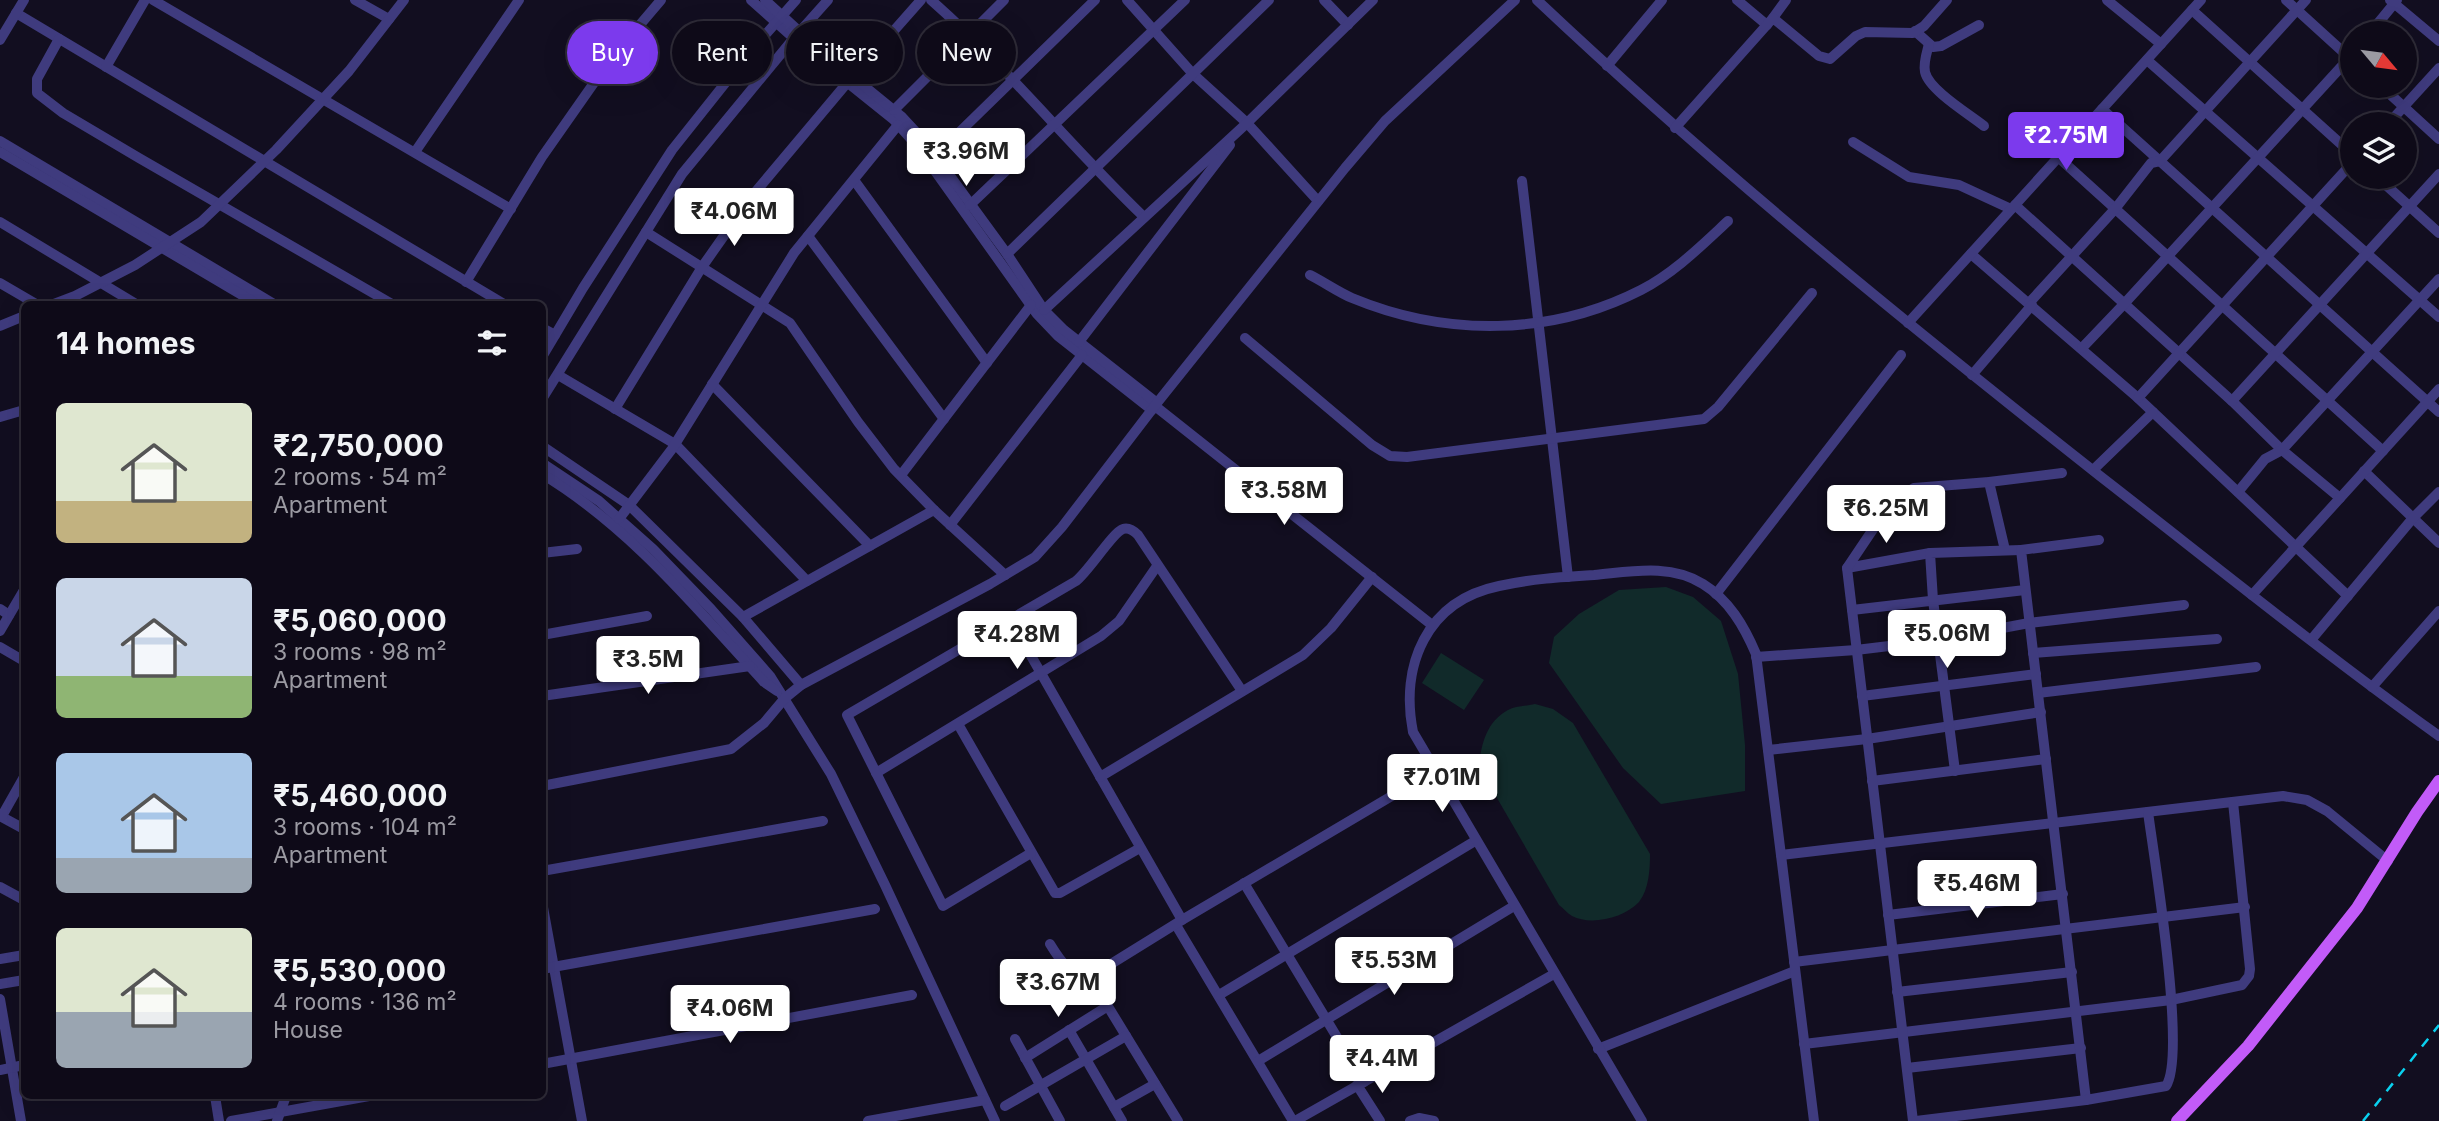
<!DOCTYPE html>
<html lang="en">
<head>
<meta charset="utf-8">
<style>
	body { margin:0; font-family:Inter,sans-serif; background:#1c1825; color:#f1f3f6; height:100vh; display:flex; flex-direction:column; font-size:26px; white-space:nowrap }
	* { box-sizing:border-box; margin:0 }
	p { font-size:23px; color:#9b9aa2 }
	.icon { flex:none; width:38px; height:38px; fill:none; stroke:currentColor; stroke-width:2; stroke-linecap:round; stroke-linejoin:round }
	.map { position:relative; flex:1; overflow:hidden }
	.sheet { position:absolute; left:21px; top:301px; width:525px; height:798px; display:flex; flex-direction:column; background:#0e0a18; border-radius:10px; box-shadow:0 7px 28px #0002,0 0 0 2px #2e2b37 }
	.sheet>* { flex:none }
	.top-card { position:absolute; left:567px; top:21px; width:665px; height:63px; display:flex; gap:14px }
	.needle { width:46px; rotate:119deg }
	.controls { position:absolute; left:2340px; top:21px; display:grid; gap:14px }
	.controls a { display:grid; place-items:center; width:77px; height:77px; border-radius:50%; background:#0e0a18; box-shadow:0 7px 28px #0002,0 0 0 2px #2e2b37; font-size:35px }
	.price { position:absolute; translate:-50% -60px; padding:0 16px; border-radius:7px; background:#fff; color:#222; font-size:23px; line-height:46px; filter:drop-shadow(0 2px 4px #0008) }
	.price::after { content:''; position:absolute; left:50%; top:42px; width:21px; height:16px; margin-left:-10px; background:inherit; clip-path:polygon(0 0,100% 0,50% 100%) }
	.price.active { background:#7c3aed; color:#fff }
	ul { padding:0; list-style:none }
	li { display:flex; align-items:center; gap:21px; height:175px; padding:0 35px }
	li span { display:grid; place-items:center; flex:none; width:196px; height:140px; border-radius:10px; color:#555 }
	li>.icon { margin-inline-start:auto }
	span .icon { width:84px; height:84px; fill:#fffc; stroke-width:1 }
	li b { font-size:30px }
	h2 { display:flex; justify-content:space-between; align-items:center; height:84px; padding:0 35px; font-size:30px }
	.pill { padding:0 24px; border-radius:32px; background:#0e0a18; box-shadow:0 7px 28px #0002,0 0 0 2px #2e2b37; font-size:24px; line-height:63px }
	.pill.active { background:#7c3aed; color:#fff }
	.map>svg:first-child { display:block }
	.green { fill:#112a2a }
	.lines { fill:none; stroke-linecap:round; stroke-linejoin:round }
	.minor { stroke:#3f3b7e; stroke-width:10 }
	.major { stroke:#c25bf8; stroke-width:12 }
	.rail { stroke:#0ad1ef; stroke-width:2.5; stroke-dasharray:10 9; stroke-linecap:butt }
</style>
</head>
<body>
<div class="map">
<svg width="2439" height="1121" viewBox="0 0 2439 1121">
	<rect width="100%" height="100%" fill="#120e20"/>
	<!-- green -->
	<g class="green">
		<path d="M1666,587l27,10 28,24 17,53 7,71v46l-84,13 -38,-36 -74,-105 5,-26 25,-23 40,-24z"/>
		<path d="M1441,653l43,27 -20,30 -42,-27z"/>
		<path d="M1535,704l18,5 20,14 77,131c0,15 -1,35 -11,48 -15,16 -48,24 -67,14 -5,-3 -9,-8 -13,-11l-80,-138c2,-22 7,-45 29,-57 7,-4 19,-4 27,-6z"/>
	</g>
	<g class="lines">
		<!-- minor -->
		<g class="minor">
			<path d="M153,0l358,209"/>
			<path d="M355,0l34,19"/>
			<path d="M751,0l56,50 86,69 25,28 119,167 21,22 94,74"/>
			<path d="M765,0l49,45 87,71 25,27 81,111 37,56 20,20 93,73"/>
			<path d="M931,0c76,67 140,147 213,217"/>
			<path d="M1127,0l66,74 54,49 71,78"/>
			<path d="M1324,0l24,25"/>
			<path d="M1537,0c179,169 370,324 563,476 112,87 223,177 339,260"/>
			<path d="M1737,0l30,25"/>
			<path d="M2107,0l54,44"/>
			<path d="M2286,0l66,60"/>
			<path d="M2390,0l49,41"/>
			<path d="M2192,10l160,144"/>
			<path d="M16,13l488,291"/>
			<path d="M1773,18l13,-18"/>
			<path d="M1915,31l18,16 8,-1 38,-21"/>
			<path d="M2370,33l27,-33"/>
			<path d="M59,39l-22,40v14l26,20 76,45 253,146"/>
			<path d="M0,40l24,-40"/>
			<path d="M1929,44c-2,8 -6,19 -4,28 4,18 44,42 59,54"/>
			<path d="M2147,60l292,257"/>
			<path d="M1607,66l55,-66"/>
			<path d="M106,67l39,-67"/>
			<path d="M853,77l68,-77"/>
			<path d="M2381,86l58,53"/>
			<path d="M2102,109l337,303"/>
			<path d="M894,110l110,-110"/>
			<path d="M2388,124l51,-56"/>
			<path d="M1675,128l98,-110 46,38 11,3 26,-23 9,-4 48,1 11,-7 23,-26"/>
			<path d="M0,141l274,163"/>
			<path d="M1853,142l56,35 50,8 52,24"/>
			<path d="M0,152l257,152"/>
			<path d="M415,152l104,-152"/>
			<path d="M935,156l160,-156"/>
			<path d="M2058,157l325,294"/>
			<path d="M2377,177l62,56"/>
			<path d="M854,180l133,183"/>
			<path d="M1522,181l46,396"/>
			<path d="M970,205l215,-205"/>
			<path d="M2015,205l217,196 50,49 58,48"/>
			<path d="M0,222l136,82"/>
			<path d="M646,232l144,91 68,99 36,47 40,41 71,65"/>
			<path d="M808,236l136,183"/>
			<path d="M1007,254l262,-254"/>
			<path d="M1971,254l167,144 210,198"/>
			<path d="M1310,275c14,7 28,17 42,23 94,39 199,38 289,-8 33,-17 60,-44 87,-69"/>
			<path d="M466,282l76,-125 68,-97 51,-60"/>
			<path d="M0,283l36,21"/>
			<path d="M2029,303l86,-94 36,-46 9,-2 146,-161"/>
			<path d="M54,304l21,-8 60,-31 66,-43 75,-72 73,-79 55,-71"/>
			<path d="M1044,310l203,-187 126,-123"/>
			<path d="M1908,323l293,-323"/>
			<path d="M0,326l24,-10"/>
			<path d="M542,328l13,7"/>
			<path d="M1245,338l127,107 18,11 17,1 297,-38 14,-12 94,-114"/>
			<path d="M1079,342l151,-197"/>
			<path d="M2082,348l42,-44 228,-249"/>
			<path d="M542,357l41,-69 89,-138 78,-98 46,-52"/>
			<path d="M558,375l117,69 132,137"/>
			<path d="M1972,375l60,-70"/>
			<path d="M712,384l158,162"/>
			<path d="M2138,398l214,-235"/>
			<path d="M542,399l140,-225 112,-136 34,-38"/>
			<path d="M2232,401l207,-227"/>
			<path d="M1155,406l277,219"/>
			<path d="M615,409l87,-142 50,-71 95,-113"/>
			<path d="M0,417l24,-7"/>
			<path d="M542,446l87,59 114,112 58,68"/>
			<path d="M542,463l57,38 54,48 58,60 59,67 61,98 54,111 110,236"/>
			<path d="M2093,470l60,-58"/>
			<path d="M2364,471l75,72"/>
			<path d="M542,474c88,53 154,134 222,208l13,9"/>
			<path d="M901,475l130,-170"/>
			<path d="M1989,482l16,68"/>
			<path d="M2238,492l27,-33 17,-9 157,-171"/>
			<path d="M619,519l53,-70 122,-196 104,-128"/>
			<path d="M950,525l132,-170"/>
			<path d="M542,553l35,-4"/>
			<path d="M1847,568l83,-15"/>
			<path d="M1716,594l185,-239"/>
			<path d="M2252,595l187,-206"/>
			<path d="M0,609l9,6"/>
			<path d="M1852,610l173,-20"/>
			<path d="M743,617l191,-107"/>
			<path d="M1010,619l172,301"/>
			<path d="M0,631l24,-41"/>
			<path d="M542,635l105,-19"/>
			<path d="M2311,640l102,-122 26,-26"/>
			<path d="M0,647l24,14"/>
			<path d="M2033,653l184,-14"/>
			<path d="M1756,657l100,-7 83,-10 90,-17 155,-18"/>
			<path d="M2372,687l67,-76"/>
			<path d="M2038,693l218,-26"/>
			<path d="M542,696l208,-30"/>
			<path d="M1862,696l174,-22"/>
			<path d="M958,724l97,169h5l80,-45"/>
			<path d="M1768,750l99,-11 174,-27"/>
			<path d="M1955,771l-22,-171 -3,-47 91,-3"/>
			<path d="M876,773l225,-137 18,-15 38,-55"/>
			<path d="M1100,777l203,-122 28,-27 41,-51"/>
			<path d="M1872,781l174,-22"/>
			<path d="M542,786l189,-37 33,-26 21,-25 16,-13 189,-101 45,-27 27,-30 95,-124 188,-235 40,-47 130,-121"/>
			<path d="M0,816l24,13"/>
			<path d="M2,816l22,-39"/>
			<path d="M1031,853l-88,53 -96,-191 229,-134c13,-10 37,-49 47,-52 6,-2 11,2 15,6l104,156"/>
			<path d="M1781,855l502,-59 24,4 20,11 61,50"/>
			<path d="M542,871l281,-50"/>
			<path d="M1244,883l120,199"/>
			<path d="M0,887l24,13"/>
			<path d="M542,902l40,219"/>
			<path d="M1888,915l175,-21"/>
			<path d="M1176,925l117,196"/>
			<path d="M1050,944c11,18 19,30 40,33l92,-57 252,-149"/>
			<path d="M0,959l24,-4"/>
			<path d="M1794,962l451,-55"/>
			<path d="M542,969l333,-60"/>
			<path d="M1090,977l88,144"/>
			<path d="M0,984l24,-4"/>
			<path d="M1897,992l175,-20"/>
			<path d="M1219,995l256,-154"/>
			<path d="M0,999l21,122"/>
			<path d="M1069,1030l53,91"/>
			<path d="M1015,1039l45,82"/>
			<path d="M1804,1044l367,-44 71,-15 7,-9 1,-7 -17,-167"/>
			<path d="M1598,1049l197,-78"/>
			<path d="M1025,1058l83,-52"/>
			<path d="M1258,1061l256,-155"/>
			<path d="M542,1064l370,-69"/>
			<path d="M1907,1068l174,-20"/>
			<path d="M0,1070l24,-5"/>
			<path d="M1357,1085l23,36"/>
			<path d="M215,1096l4,25"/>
			<path d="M2086,1100l-65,-550 78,-10"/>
			<path d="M1005,1106l121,-70"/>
			<path d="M1114,1107l41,-23"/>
			<path d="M231,1121l138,-25"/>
			<path d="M277,1121l9,-25"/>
			<path d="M868,1121l117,-21"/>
			<path d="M1295,1121l259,-147"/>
			<path d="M1410,1121l9,-3 15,3"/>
			<path d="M1642,1121l-229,-389c-13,-66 13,-131 86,-146 31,-7 63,-9 95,-11 35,-3 76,-12 109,9 26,16 41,42 53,70l58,467"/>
			<path d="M1913,1121l-66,-553 39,-58 14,-13 14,-9 75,-6 73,-9"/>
			<path d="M1916,1121l170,-21 80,-14c21,-31 -12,-228 -18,-274"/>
		</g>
		<!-- major -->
		<path class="major" d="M2177,1121l71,-75 109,-138 60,-96 22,-31"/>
		<!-- rail -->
		<path class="rail" d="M2363,1121l76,-96"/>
	</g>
</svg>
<div class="controls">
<a><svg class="needle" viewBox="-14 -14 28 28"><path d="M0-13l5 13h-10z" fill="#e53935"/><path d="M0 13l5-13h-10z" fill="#9b9aa2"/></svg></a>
<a><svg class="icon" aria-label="layers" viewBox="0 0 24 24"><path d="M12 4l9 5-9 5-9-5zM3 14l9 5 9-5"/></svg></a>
</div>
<b class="price active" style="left:2066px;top:172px">₹2.75M</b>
<b class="price" style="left:966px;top:188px">₹3.96M</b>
<b class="price" style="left:734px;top:248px">₹4.06M</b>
<b class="price" style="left:1284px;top:527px">₹3.58M</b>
<b class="price" style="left:1886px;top:545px">₹6.25M</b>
<b class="price" style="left:1947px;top:670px">₹5.06M</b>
<b class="price" style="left:1017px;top:671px">₹4.28M</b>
<b class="price" style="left:648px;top:696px">₹3.5M</b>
<b class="price" style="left:1442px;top:814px">₹7.01M</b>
<b class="price" style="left:1977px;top:920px">₹5.46M</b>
<b class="price" style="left:1394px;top:997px">₹5.53M</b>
<b class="price" style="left:1058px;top:1019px">₹3.67M</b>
<b class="price" style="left:730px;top:1045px">₹4.06M</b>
<b class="price" style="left:1382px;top:1095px">₹4.4M</b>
<div class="top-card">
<a class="pill active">Buy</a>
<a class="pill">Rent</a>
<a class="pill">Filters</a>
<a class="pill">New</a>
</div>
<section class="sheet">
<h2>14 homes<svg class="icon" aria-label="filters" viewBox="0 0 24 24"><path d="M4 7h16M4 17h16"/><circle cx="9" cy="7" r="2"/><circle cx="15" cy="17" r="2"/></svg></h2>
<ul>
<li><span style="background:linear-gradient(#dfe7d0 70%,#c2b280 0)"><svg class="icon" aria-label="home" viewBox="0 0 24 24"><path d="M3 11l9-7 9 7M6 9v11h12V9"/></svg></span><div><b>₹2,750,000</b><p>2 rooms · 54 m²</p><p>Apartment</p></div></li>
<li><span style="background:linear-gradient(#c9d6e8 70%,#8fb573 0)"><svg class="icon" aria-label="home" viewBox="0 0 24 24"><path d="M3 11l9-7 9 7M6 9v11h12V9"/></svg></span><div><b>₹5,060,000</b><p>3 rooms · 98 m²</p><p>Apartment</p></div></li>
<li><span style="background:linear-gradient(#a9c7e8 75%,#9aa5b1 0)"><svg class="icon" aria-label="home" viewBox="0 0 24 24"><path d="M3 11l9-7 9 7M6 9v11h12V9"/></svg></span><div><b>₹5,460,000</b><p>3 rooms · 104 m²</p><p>Apartment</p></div></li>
<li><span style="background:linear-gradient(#dfe7d0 60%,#9aa5b1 0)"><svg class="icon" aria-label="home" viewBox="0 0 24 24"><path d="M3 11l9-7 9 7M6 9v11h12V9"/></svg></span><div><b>₹5,530,000</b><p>4 rooms · 136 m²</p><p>House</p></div></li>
</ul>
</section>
</div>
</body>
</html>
